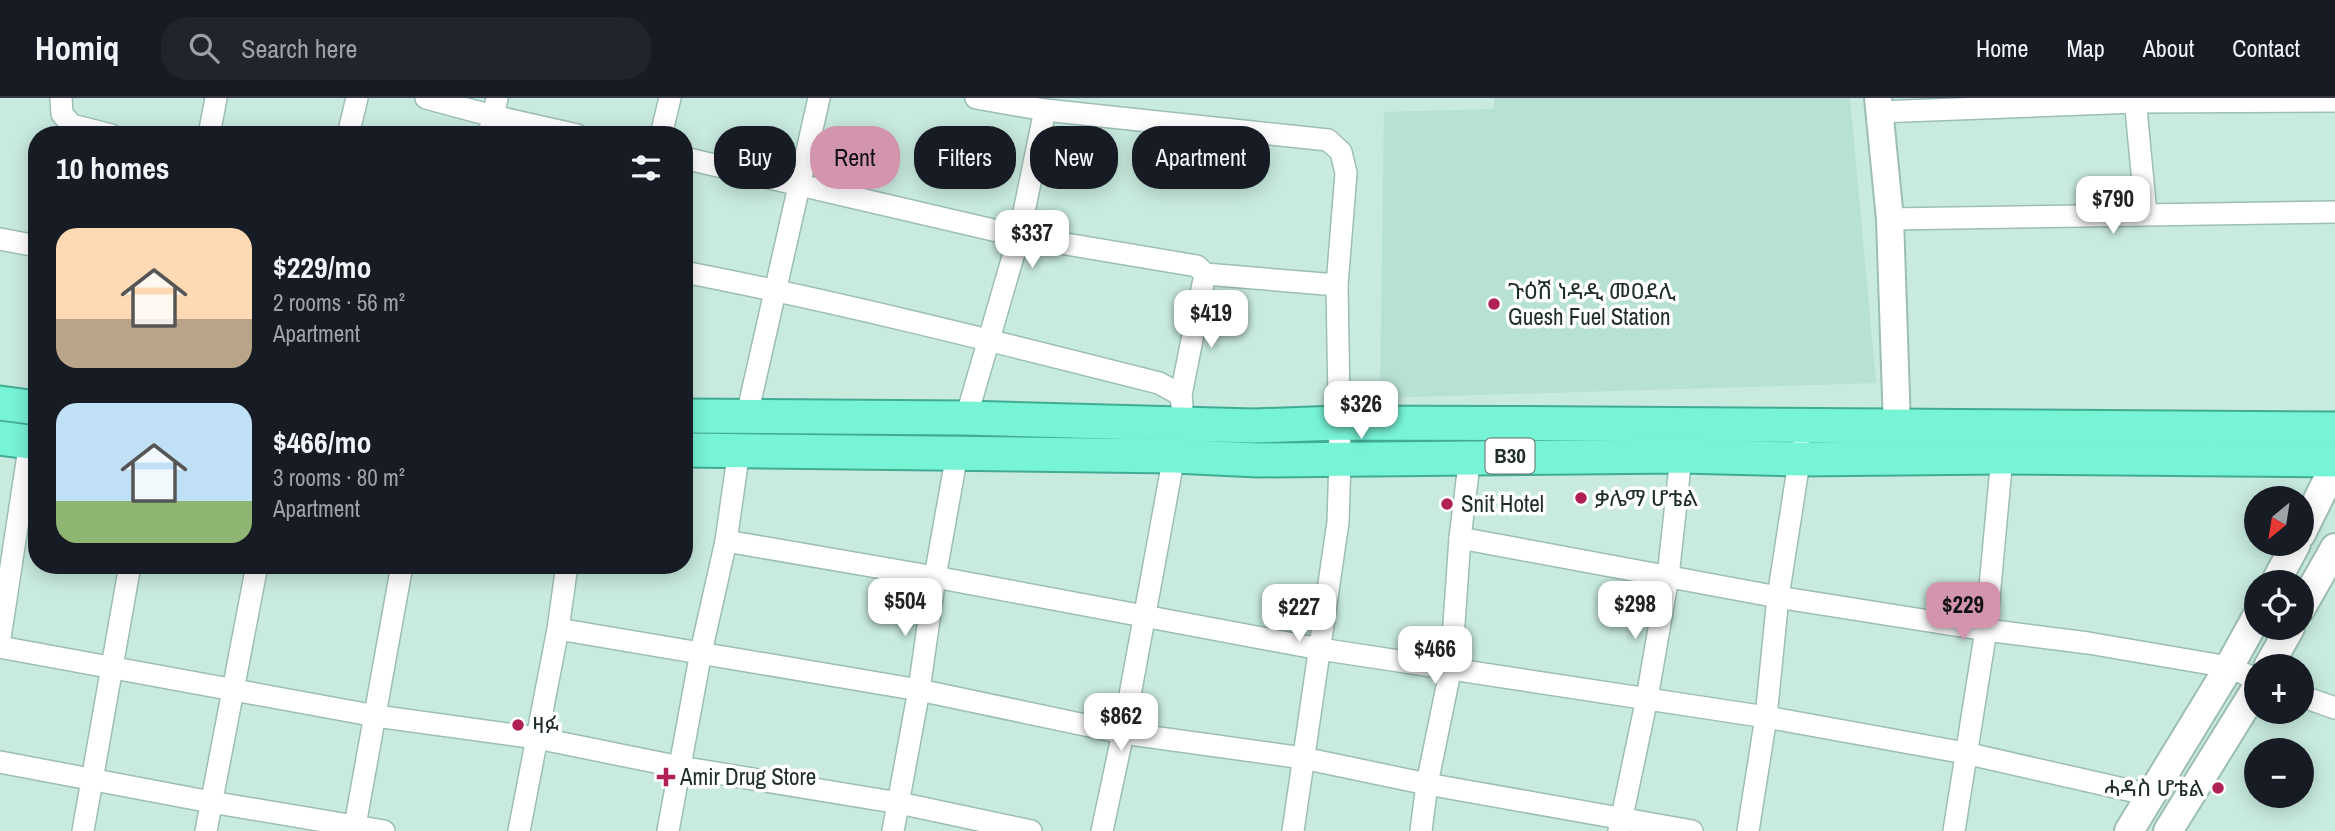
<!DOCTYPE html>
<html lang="en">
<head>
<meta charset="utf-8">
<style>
	body { margin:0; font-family:"Archivo Narrow","Noto Sans Ethiopic",sans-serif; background:#20242c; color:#f1f3f6; height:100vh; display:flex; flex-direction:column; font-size:26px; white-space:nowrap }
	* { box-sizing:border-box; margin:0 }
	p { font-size:23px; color:#9ea1a6 }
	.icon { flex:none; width:38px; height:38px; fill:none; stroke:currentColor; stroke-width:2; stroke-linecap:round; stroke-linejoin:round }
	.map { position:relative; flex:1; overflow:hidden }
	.side { position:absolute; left:28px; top:28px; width:665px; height:448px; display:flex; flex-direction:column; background:#171b24; border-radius:28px; box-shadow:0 4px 18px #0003 }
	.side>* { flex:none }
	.top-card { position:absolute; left:714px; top:28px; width:665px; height:63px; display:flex; gap:14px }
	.needle { width:46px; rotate:210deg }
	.buttons { position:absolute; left:2244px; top:388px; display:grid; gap:14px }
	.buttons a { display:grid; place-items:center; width:70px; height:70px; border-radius:50%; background:#171b24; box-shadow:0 4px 18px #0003; font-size:35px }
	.price { position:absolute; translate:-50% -60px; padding:0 16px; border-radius:14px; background:#fff; color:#222; font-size:23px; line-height:46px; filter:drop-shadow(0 2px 4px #0008) }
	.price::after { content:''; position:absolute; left:50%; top:42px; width:21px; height:16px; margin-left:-10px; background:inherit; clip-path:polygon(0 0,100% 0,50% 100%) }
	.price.selected { background:#d394ae; color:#111 }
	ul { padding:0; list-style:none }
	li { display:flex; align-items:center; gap:21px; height:175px; padding:0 28px }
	li span { display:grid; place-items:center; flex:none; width:196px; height:140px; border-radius:21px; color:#555 }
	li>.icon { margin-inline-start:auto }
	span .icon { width:84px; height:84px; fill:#fffc; stroke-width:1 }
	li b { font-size:30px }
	h2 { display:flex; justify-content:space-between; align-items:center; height:84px; padding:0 28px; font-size:30px }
	.tag { padding:0 24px; border-radius:28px; background:#171b24; box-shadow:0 4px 18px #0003; font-size:24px; line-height:63px }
	.tag.selected { background:#d394ae; color:#111 }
	header { display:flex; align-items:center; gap:42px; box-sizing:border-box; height:98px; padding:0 35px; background:#171b24; border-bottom:2px solid #363941 }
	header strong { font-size:33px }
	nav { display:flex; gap:38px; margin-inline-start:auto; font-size:24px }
	.search { width:490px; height:63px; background:#20242c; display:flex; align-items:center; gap:18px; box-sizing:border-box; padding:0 24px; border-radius:28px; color:#9ea1a6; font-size:26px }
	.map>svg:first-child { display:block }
	.built { fill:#b6e1d3 }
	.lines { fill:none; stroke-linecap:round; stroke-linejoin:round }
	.minor-casing { stroke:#9cbeb3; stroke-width:24 }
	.tertiary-casing { stroke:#9cbeb3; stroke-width:30 }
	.secondary-casing { stroke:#9cbeb3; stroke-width:32 }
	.trunk-casing { stroke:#42ac93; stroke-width:37 }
	.minor { stroke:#fff; stroke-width:21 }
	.tertiary { stroke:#fff; stroke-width:26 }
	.secondary { stroke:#fff; stroke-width:28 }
	.trunk { stroke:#77f3d6; stroke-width:33 }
	.poi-dot { fill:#af2055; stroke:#fff; stroke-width:2.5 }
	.labels { text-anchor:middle; stroke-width:7; stroke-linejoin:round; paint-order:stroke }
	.shield { fill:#fff; stroke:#636d6a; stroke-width:2 }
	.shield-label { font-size:21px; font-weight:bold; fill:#202e2a }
	.poi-label { font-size:23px; fill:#202e2a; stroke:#fff; text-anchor:start }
</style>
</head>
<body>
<header>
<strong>Homiq</strong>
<div class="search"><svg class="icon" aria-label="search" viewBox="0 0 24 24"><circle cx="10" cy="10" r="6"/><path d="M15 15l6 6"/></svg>Search here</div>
<nav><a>Home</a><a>Map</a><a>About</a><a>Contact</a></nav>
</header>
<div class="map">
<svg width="2335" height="733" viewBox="0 0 2335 733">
	<rect width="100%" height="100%" fill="#c8eadf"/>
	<!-- built -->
	<path class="built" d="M1494,0h356l26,285 -496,15 4,-286 110,-3z"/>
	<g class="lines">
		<!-- minor casing -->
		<g class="minor-casing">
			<g id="minor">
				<path d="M61,0l1,16 10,11 39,10"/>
				<path d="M426,0l67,18 84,19"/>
				<path d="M976,0l69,12 283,30 13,12 5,21 -9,112 3,175 -2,62 -45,309"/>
				<path d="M2135,0l11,116"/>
				<path d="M1879,14l256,-10 200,-1"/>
				<path d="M209,37l7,-37"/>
				<path d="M348,37l9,-37"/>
				<path d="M489,37l8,-37"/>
				<path d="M661,37l9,-37"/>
				<path d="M684,60l335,78 178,30 8,8 132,11"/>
				<path d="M1890,121l445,-7"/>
				<path d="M0,141l37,7"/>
				<path d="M684,174c160,31 317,71 475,111l22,12"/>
				<path d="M1182,308l-1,-11 24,-121"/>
				<path d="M747,317l72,-317"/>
				<path d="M966,320l53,-182 26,-126"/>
				<path d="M1460,440l318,59 208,33 102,13 141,24 27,12"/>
				<path d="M726,443l209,36 385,72 446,68 199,36 185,42"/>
				<path d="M558,531l361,61 204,43 180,25 124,26 265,47"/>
				<path d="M0,540l30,-196"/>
				<path d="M0,549l376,69 161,22 143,29 219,36 132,28"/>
				<path d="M2301,598l34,12"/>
				<path d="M0,664l211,40 173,29"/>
				<path d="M83,733l47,-266"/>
				<path d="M206,733l51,-266"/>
				<path d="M354,733l48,-266"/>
				<path d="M519,733l39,-202 9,-64"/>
				<path d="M668,733l33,-179 25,-111 13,-91"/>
				<path d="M893,733l26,-141 16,-113 22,-123"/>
				<path d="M1102,733l21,-98 51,-277"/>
				<path d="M1421,733l6,-47 24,-117 9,-129 10,-82"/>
				<path d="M1619,733l28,-133 21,-121 14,-130"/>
				<path d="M1748,733l18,-114 12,-120 23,-148"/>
				<path d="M1954,733l32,-201 16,-173"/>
			</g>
		</g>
		<!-- tertiary casing -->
		<g class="tertiary-casing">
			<path id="tertiary" d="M1878,0l12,121 7,207"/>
		</g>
		<!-- secondary casing -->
		<g class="secondary-casing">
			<g id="secondary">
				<path d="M2301,436l34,-69"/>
				<path d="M2275,485l21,-39"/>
				<path d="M2301,510l34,-60"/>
				<path d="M2268,569l22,-39"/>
				<path d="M2129,733l100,-164 27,-49"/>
				<path d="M2168,733l88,-142"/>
			</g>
		</g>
		<!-- trunk casing -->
		<g class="trunk-casing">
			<g id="trunk">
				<path d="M0,305l37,5"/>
				<path d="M684,318l282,2 288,8 85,-3c332,1 664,1 996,6"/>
				<path d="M0,340l37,5"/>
				<path d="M684,352l490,6 84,4 423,-4 119,3 202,-2 333,3"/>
			</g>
		</g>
		<!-- minor -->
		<use href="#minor" class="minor"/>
		<!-- tertiary -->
		<use href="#tertiary" class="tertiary"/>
		<!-- secondary -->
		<use href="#secondary" class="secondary"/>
		<!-- trunk -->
		<use href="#trunk" class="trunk"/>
	</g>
	<!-- markers -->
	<g class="poi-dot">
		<circle cx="1494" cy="206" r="7"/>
		<circle cx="1581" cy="400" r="7"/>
		<circle cx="1447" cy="406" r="7"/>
		<circle cx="518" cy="627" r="7"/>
		<path d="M662.5 668.5h7v7h7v7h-7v7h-7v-7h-7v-7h7z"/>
		<circle cx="2218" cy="690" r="7"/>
	</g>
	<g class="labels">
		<!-- shield labels -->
		<rect class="shield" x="1485.5" y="340.5" width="49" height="35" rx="5"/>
		<g class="shield-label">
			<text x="1510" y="365">B30</text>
		</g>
		<!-- poi labels -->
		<g class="poi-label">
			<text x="1508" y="201">ጉዕሽ ነዳዲ መዐደሊ<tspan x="1508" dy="26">Guesh Fuel Station</tspan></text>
			<text x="1595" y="408">ቃሌማ ሆቴል</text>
			<text x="1461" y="414">Snit Hotel</text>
			<text x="532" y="635">ዛፉ</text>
			<text x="680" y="687">Amir Drug Store</text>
			<text x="2204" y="698" text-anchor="end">ሓዳስ ሆቴል</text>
		</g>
	</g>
</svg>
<div class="buttons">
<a><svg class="needle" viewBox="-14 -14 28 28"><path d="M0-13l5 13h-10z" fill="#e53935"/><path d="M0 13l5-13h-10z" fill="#9ea1a6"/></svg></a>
<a><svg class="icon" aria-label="locate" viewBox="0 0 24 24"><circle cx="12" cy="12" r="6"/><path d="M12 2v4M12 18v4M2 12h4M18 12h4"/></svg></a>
<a>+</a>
<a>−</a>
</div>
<b class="price" style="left:2113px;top:138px">$790</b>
<b class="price" style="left:1032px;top:172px">$337</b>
<b class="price" style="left:1211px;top:252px">$419</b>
<b class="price" style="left:1361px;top:343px">$326</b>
<b class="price" style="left:905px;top:540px">$504</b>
<b class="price" style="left:1635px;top:543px">$298</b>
<b class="price selected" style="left:1963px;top:544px">$229</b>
<b class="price" style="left:1299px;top:546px">$227</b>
<b class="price" style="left:1435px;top:588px">$466</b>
<b class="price" style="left:1121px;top:655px">$862</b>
<div class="top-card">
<a class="tag">Buy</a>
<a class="tag selected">Rent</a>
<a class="tag">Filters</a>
<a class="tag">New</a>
<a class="tag">Apartment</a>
</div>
<section class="side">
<h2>10 homes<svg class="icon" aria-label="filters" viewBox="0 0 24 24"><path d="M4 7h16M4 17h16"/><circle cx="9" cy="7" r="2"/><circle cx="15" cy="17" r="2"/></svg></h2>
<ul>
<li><span style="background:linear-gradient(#ffd9b3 65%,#b9a48a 0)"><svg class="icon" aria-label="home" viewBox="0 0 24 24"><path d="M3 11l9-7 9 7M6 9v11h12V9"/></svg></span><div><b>$229/mo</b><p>2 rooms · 56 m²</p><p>Apartment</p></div></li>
<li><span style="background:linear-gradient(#bfe0f5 70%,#8fb573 0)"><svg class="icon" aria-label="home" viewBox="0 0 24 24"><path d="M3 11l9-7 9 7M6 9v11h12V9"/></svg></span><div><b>$466/mo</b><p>3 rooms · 80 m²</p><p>Apartment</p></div></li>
</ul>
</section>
</div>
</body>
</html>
